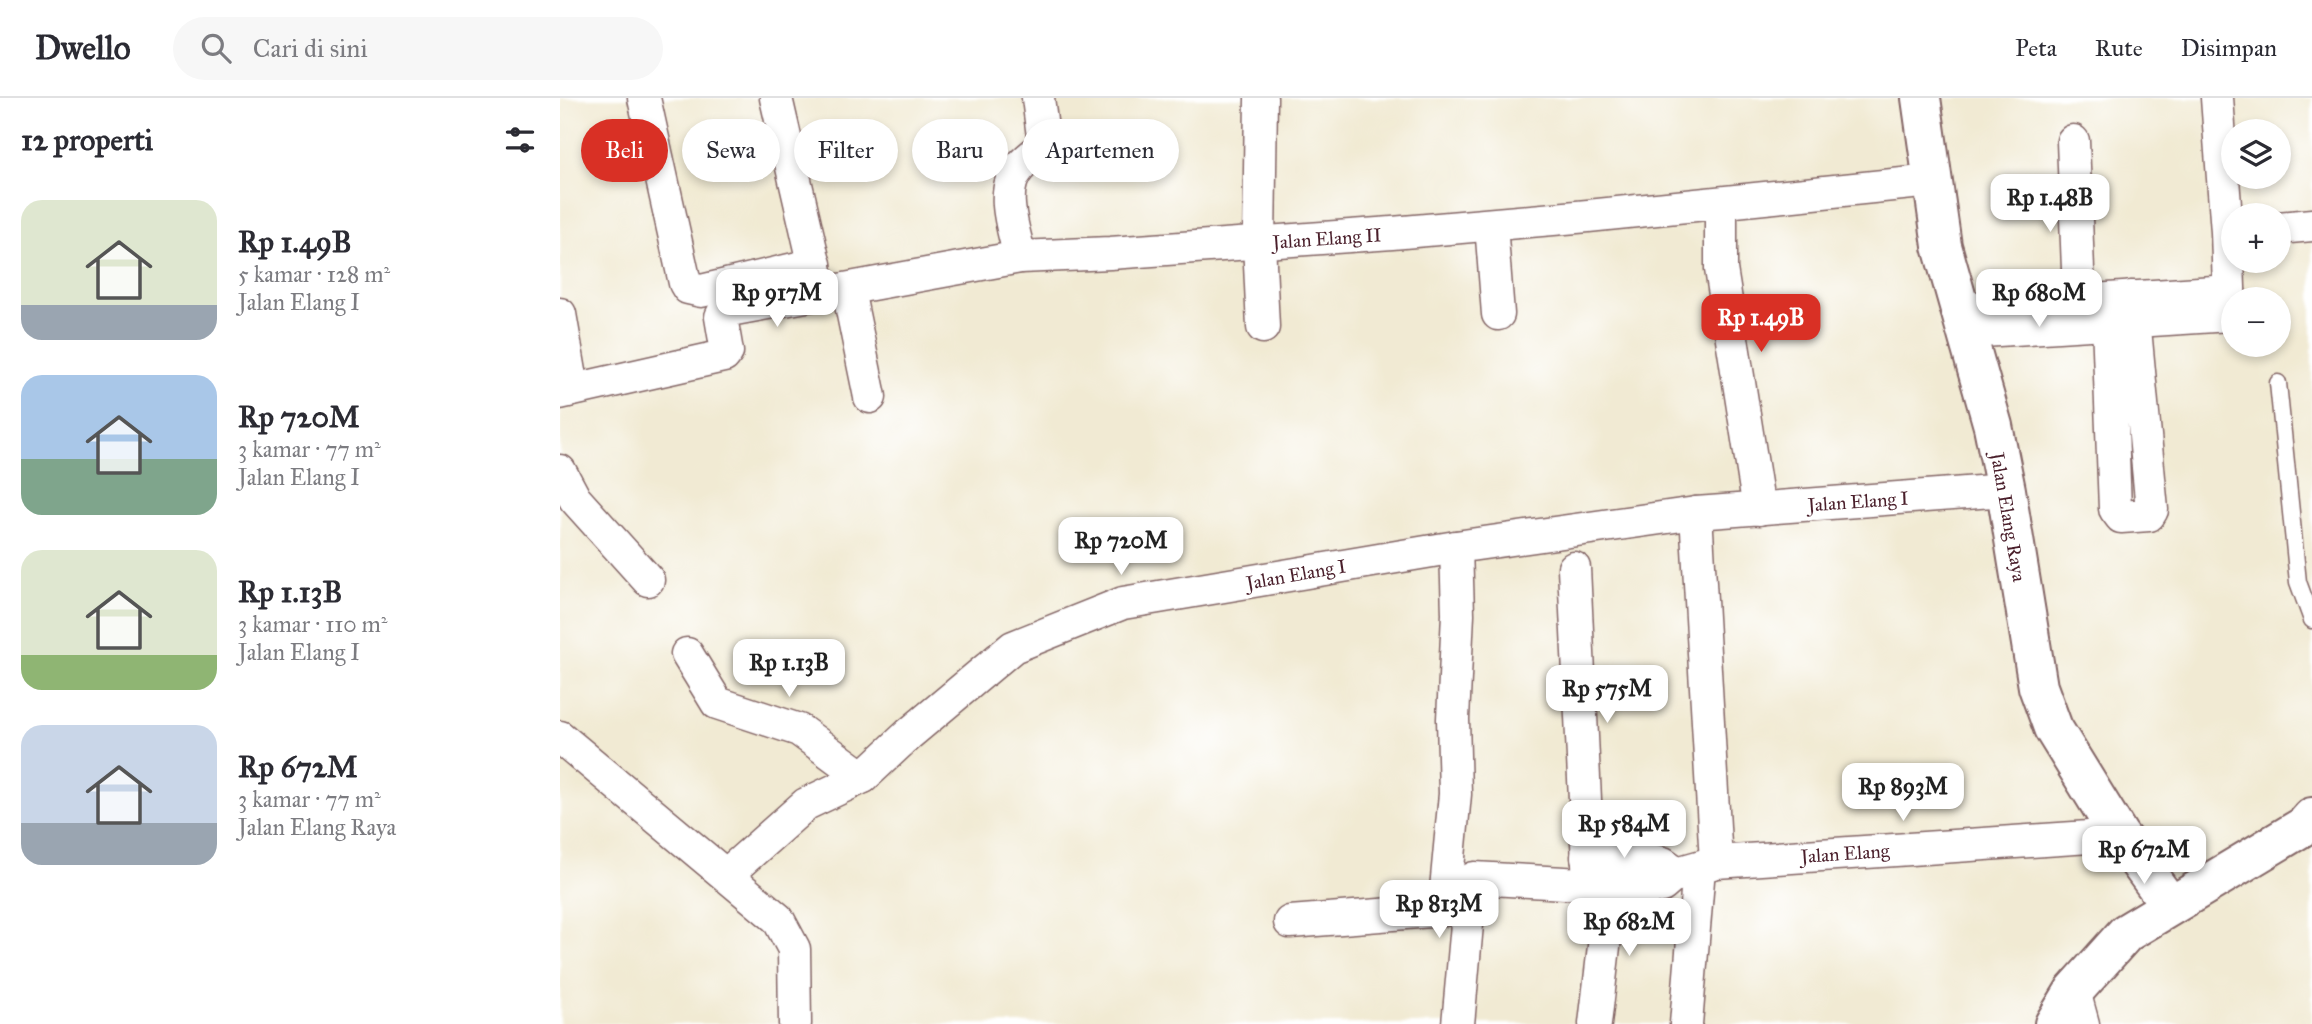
<!DOCTYPE html>
<html lang="id">
<head>
<meta charset="utf-8">
<style>
	body { margin:0; font-family:"IM FELL Great Primer",serif; background:#f7f7f7; color:#2b2b33; height:100vh; display:flex; flex-direction:column; font-size:26px; white-space:nowrap }
	* { box-sizing:border-box; margin:0 }
	p { font-size:23px; color:#7c7c81 }
	.icon { flex:none; width:38px; height:38px; fill:none; stroke:currentColor; stroke-width:2; stroke-linecap:round; stroke-linejoin:round }
	.map { position:relative; flex:1; overflow:hidden }
	.side { display:flex; flex-direction:column; background:#fff; width:560px }
	.side>* { flex:none }
	.top-card { position:absolute; left:21px; top:21px; width:665px; height:63px; display:flex; gap:14px }
	.controls { position:absolute; left:1661px; top:21px; display:grid; gap:14px }
	.controls a { display:grid; place-items:center; width:70px; height:70px; border-radius:50%; background:#fff; box-shadow:0 4px 10px #0003; font-size:35px }
	.price { position:absolute; translate:-50% -60px; padding:0 16px; border-radius:14px; background:#fff; color:#222; font-size:23px; line-height:46px; filter:drop-shadow(0 2px 4px #0008) }
	.price::after { content:''; position:absolute; left:50%; top:42px; width:21px; height:16px; margin-left:-10px; background:inherit; clip-path:polygon(0 0,100% 0,50% 100%) }
	.price.current { background:#d93025; color:#fff }
	ul { padding:0; list-style:none }
	li { display:flex; align-items:center; gap:21px; height:175px; padding:0 21px }
	li span { display:grid; place-items:center; flex:none; width:196px; height:140px; border-radius:21px; color:#555 }
	li>.icon { margin-inline-start:auto }
	span .icon { width:84px; height:84px; fill:#fffc; stroke-width:1 }
	li b { font-size:30px }
	h2 { display:flex; justify-content:space-between; align-items:center; height:84px; padding:0 21px; font-size:30px }
	.tag { padding:0 24px; border-radius:32px; background:#fff; box-shadow:0 4px 10px #0003; font-size:24px; line-height:63px }
	.tag.current { background:#d93025; color:#fff }
	header { display:flex; align-items:center; gap:42px; box-sizing:border-box; height:98px; padding:0 35px; background:#fff; border-bottom:2px solid #e1e1e2 }
	header strong { font-size:33px }
	nav { display:flex; gap:38px; margin-inline-start:auto; font-size:24px }
	.search { width:490px; height:63px; background:#f7f7f7; display:flex; align-items:center; gap:18px; box-sizing:border-box; padding:0 24px; border-radius:38px; color:#7c7c81; font-size:26px }
	main { display:flex; flex:1; min-height:0 }
	.map>svg:first-child { display:block }
	.lines { fill:none; stroke-linecap:round; stroke-linejoin:round }
	.lane-casing { stroke:#846666; stroke-width:19 }
	.street-casing { stroke:#846666; stroke-width:35 }
	.secondary-casing { stroke:#846666; stroke-width:42 }
	.lane { stroke:#fff; stroke-width:16 }
	.street { stroke:#fff; stroke-width:32 }
	.secondary { stroke:#fff; stroke-width:38 }
	.labels { text-anchor:middle; stroke-width:7; stroke-linejoin:round; paint-order:stroke }
	.street-label { font-size:19px; fill:#4a1f2b; stroke:#fff }
</style>
</head>
<body>
<header>
<strong>Dwello</strong>
<div class="search"><svg class="icon" aria-label="search" viewBox="0 0 24 24"><circle cx="10" cy="10" r="6"/><path d="M15 15l6 6"/></svg>Cari di sini</div>
<nav><a>Peta</a><a>Rute</a><a>Disimpan</a></nav>
</header>
<main>
<section class="side">
<h2>12 properti<svg class="icon" aria-label="filters" viewBox="0 0 24 24"><path d="M4 7h16M4 17h16"/><circle cx="9" cy="7" r="2"/><circle cx="15" cy="17" r="2"/></svg></h2>
<ul>
<li><span style="background:linear-gradient(#dfe7d0 75%,#9aa5b1 0)"><svg class="icon" aria-label="home" viewBox="0 0 24 24"><path d="M3 11l9-7 9 7M6 9v11h12V9"/></svg></span><div><b>Rp 1.49B</b><p>5 kamar · 128 m²</p><p>Jalan Elang I</p></div></li>
<li><span style="background:linear-gradient(#a9c7e8 60%,#7fa58c 0)"><svg class="icon" aria-label="home" viewBox="0 0 24 24"><path d="M3 11l9-7 9 7M6 9v11h12V9"/></svg></span><div><b>Rp 720M</b><p>3 kamar · 77 m²</p><p>Jalan Elang I</p></div></li>
<li><span style="background:linear-gradient(#dfe7d0 75%,#8fb573 0)"><svg class="icon" aria-label="home" viewBox="0 0 24 24"><path d="M3 11l9-7 9 7M6 9v11h12V9"/></svg></span><div><b>Rp 1.13B</b><p>3 kamar · 110 m²</p><p>Jalan Elang I</p></div></li>
<li><span style="background:linear-gradient(#c9d6e8 70%,#9aa5b1 0)"><svg class="icon" aria-label="home" viewBox="0 0 24 24"><path d="M3 11l9-7 9 7M6 9v11h12V9"/></svg></span><div><b>Rp 672M</b><p>3 kamar · 77 m²</p><p>Jalan Elang Raya</p></div></li>
</ul>
</section>
<div class="map">
<svg width="1752" height="926" viewBox="0 0 1752 926">
	<rect width="100%" height="100%" fill="#fff"/>
	<filter id="ink" filterUnits="userSpaceOnUse"><feTurbulence type="fractalNoise" baseFrequency=".0143" numOctaves="2"/><feDisplacementMap in="SourceGraphic" scale="14" xChannelSelector="R" yChannelSelector="G"/><feConvolveMatrix kernelMatrix="1 2 1 2 8 2 1 2 1" color-interpolation-filters="sRGB"/></filter>
	<filter id="wash" filterUnits="userSpaceOnUse"><feTurbulence type="fractalNoise" baseFrequency=".00686" numOctaves="4" result="noise"/><feDisplacementMap in="SourceGraphic" scale="28" xChannelSelector="R" yChannelSelector="G"/><feGaussianBlur stdDeviation="1.57" result="paint"/><feColorMatrix in="noise" values="0 0 0 0 0 0 0 0 0 0 0 0 0 0 0 0 0 1.4 0 .05"/><feComposite in="paint" operator="in"/></filter>
	<g filter="url(#wash)">
		<rect width="100%" height="100%" fill="#f1ead3"/>
	</g>
	<g filter="url(#ink)">
		<g class="lines">
			<!-- lane casing -->
			<g class="lane-casing">
				<path id="lane" d="M1718,285l20,199 14,38"/>
			</g>
			<!-- street casing -->
			<g class="street-casing">
				<g id="street">
					<path d="M84,0l41,185 3,5 13,3 114,-27"/>
					<path d="M216,0l43,186"/>
					<path d="M701,0l-2,145 4,84"/>
					<path d="M1513,43l7,180"/>
					<path d="M1161,105v66l38,240"/>
					<path d="M931,127l7,89"/>
					<path d="M1718,130l34,-3"/>
					<path d="M460,159c-6,-27 -22,-67 0,-90 7,-9 17,-14 24,-23l-6,-46"/>
					<path d="M288,192l22,107"/>
					<path d="M1398,211l271,-18"/>
					<path d="M0,216l13,75"/>
					<path d="M1548,225l7,186 6,8 28,-2 3,-5 -20,-213"/>
					<path d="M1407,234l263,-17 -3,-83 -10,-134"/>
					<path d="M0,295l164,-37 3,-4 -6,-35 3,-6 296,-54 90,-4 282,-20 196,-17 344,-35"/>
					<path d="M0,373l15,28 73,81"/>
					<path d="M1136,415l20,349"/>
					<path d="M1014,470l15,316"/>
					<path d="M127,556l30,49 82,27 64,47"/>
					<path d="M0,639l218,182 16,30 1,75"/>
					<path d="M1027,759l68,4 8,2 14,10"/>
					<path d="M166,777l80,-71 57,-27 46,-43 104,-87 110,-44 333,-56 240,-34 310,-23"/>
					<path d="M730,824l154,-12 11,-116 -2,-75 5,-105 -2,-67"/>
					<path d="M1514,893l9,33"/>
					<path d="M898,926l13,-144 3,-2 179,10 9,-2 15,-13 39,-11 403,-27"/>
					<path d="M1035,926l16,-138"/>
					<path d="M1126,926l13,-156"/>
				</g>
			</g>
			<!-- secondary casing -->
			<g class="secondary-casing">
				<g id="secondary">
					<path d="M1361,0l21,148 51,180 13,64 32,197 15,41 66,107 51,70"/>
					<path d="M1494,926l20,-33 52,-58 178,-107 8,-9"/>
				</g>
			</g>
			<!-- lane -->
			<use href="#lane" class="lane"/>
			<!-- street -->
			<use href="#street" class="street"/>
			<!-- secondary -->
			<use href="#secondary" class="secondary"/>
		</g>
	</g>
	<g class="labels">
		<!-- street labels -->
		<g class="street-label">
			<text transform="translate(767 140) rotate(-4)" y="7">Jalan Elang II</text>
			<text transform="translate(1298 403) rotate(-4)" y="7">Jalan Elang I</text>
			<text transform="translate(1449 419) rotate(80)" y="7">Jalan Elang Raya</text>
			<text transform="translate(736 476) rotate(-10)" y="7">Jalan Elang I</text>
			<text transform="translate(1285 755) rotate(-4)" y="7">Jalan Elang</text>
		</g>
	</g>
</svg>
<div class="controls">
<a><svg class="icon" aria-label="layers" viewBox="0 0 24 24"><path d="M12 4l9 5-9 5-9-5zM3 14l9 5 9-5"/></svg></a>
<a>+</a>
<a>−</a>
</div>
<b class="price" style="left:1490px;top:136px">Rp 1.48B</b>
<b class="price" style="left:217px;top:231px">Rp 917M</b>
<b class="price" style="left:1479px;top:231px">Rp 680M</b>
<b class="price current" style="left:1201px;top:256px">Rp 1.49B</b>
<b class="price" style="left:561px;top:479px">Rp 720M</b>
<b class="price" style="left:229px;top:601px">Rp 1.13B</b>
<b class="price" style="left:1047px;top:627px">Rp 575M</b>
<b class="price" style="left:1343px;top:725px">Rp 893M</b>
<b class="price" style="left:1064px;top:762px">Rp 584M</b>
<b class="price" style="left:1584px;top:788px">Rp 672M</b>
<b class="price" style="left:879px;top:842px">Rp 813M</b>
<b class="price" style="left:1069px;top:860px">Rp 682M</b>
<div class="top-card">
<a class="tag current">Beli</a>
<a class="tag">Sewa</a>
<a class="tag">Filter</a>
<a class="tag">Baru</a>
<a class="tag">Apartemen</a>
</div>
</div>
</main>
</body>
</html>
